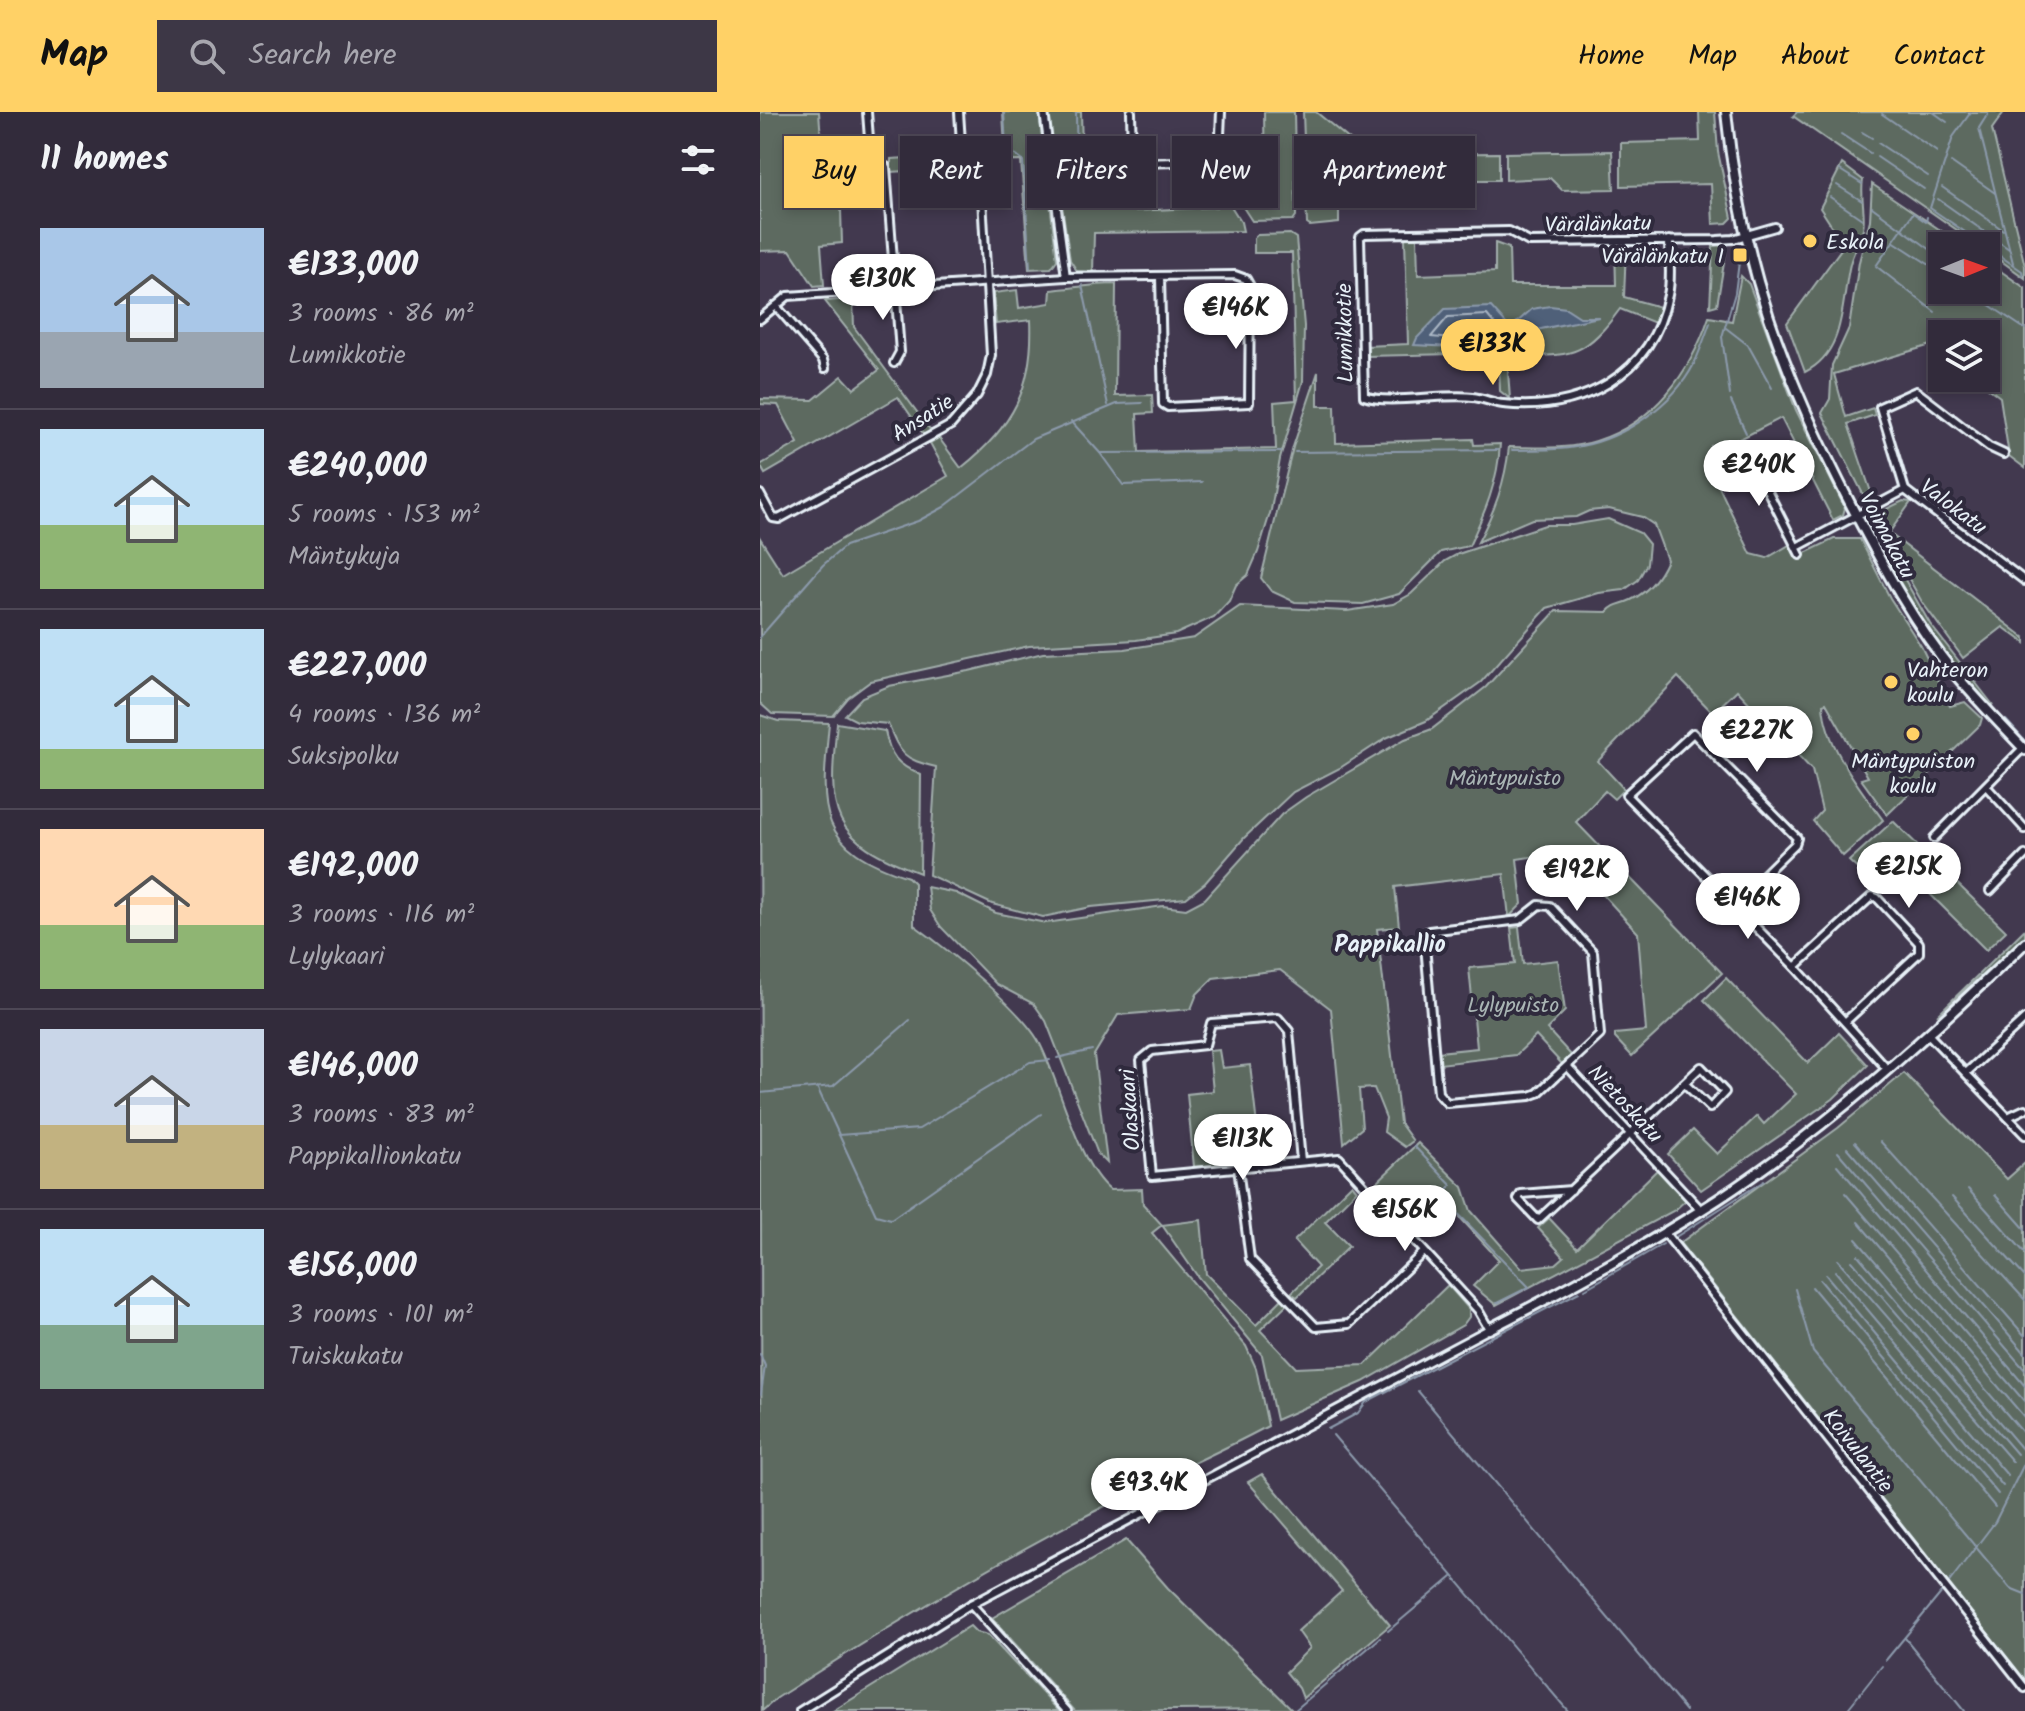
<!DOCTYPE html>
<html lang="en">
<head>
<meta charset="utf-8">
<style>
	body { margin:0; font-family:Kalam,sans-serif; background:#3d3746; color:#f1f3f6; height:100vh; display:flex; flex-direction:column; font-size:30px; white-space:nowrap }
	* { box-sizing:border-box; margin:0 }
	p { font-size:26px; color:#a8a7af }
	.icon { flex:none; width:44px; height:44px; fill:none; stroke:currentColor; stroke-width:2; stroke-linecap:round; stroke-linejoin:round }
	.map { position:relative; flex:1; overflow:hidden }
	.sheet { display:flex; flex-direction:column; background:#322b3b; width:760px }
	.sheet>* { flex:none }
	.banner { position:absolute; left:24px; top:24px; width:760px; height:72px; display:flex; gap:16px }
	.needle { width:52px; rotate:89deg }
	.fabs { position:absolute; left:1168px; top:120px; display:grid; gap:16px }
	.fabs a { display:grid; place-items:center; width:72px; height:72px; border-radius:0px; background:#322b3b; box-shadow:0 4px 12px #0003,0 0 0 2px #4d4755; font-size:40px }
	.price { position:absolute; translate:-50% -68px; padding:0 18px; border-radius:28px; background:#fff; color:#222; font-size:26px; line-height:52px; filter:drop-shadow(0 2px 4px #0008) }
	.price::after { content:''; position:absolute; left:50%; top:48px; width:24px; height:18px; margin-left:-12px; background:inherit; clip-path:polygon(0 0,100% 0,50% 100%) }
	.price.on { background:#ffd166; color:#111 }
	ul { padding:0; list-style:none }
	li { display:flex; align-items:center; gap:24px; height:200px; padding:0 40px }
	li+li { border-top:2px solid #4d4755 }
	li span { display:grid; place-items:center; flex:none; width:224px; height:160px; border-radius:0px; color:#555 }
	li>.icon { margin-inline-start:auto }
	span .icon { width:96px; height:96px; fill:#fffc; stroke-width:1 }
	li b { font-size:34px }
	h2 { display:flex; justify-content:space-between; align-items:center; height:96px; padding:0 40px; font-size:34px }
	.pill { padding:0 28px; border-radius:0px; background:#322b3b; box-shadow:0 4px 12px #0003,0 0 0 2px #4d4755; font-size:28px; line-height:72px }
	.pill.on { background:#ffd166; color:#111 }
	header { display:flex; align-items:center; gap:48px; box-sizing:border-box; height:112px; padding:0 40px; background:#ffd166; color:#111 }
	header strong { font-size:38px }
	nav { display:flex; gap:44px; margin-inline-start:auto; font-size:28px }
	.search { width:560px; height:72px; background:#3d3746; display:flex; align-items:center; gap:20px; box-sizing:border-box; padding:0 28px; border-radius:0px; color:#a8a7af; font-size:30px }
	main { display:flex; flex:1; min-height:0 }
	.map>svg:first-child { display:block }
	.green { fill:#5d6b61; stroke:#a2aeac; stroke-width:2 }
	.water { fill:#4f6079; stroke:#8c9aac; stroke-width:2 }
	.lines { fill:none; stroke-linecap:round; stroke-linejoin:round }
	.shore { stroke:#abb7c5; stroke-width:2 }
	.stream { stroke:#8c9aac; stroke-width:2 }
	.minor-casing { stroke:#e8f1f8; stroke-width:12 }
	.tertiary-casing { stroke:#e8f1f8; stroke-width:14 }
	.minor { stroke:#2f2a3d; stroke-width:6 }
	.tertiary { stroke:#2f2a3d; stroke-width:8 }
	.poi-dot { fill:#ffd166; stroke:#2f2a3d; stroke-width:3 }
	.labels { text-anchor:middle; stroke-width:8; stroke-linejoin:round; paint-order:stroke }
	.street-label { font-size:22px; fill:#e8f1f8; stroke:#2f2a3d }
	.poi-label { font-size:22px; fill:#e8f1f8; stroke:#2f2a3d; text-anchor:start }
	.park-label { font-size:22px; fill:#a9b5b4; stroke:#2f2a3d }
	.neighbourhood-label { font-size:24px; font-weight:bold; fill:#e8f1f8; stroke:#2f2a3d }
</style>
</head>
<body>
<header>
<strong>Map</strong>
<div class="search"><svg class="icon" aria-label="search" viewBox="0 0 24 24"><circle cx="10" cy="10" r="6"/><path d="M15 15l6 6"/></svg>Search here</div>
<nav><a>Home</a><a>Map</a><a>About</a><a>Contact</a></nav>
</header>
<main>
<section class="sheet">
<h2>11 homes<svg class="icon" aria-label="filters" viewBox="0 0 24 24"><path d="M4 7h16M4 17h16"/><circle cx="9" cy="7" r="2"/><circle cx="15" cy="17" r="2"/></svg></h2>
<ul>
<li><span style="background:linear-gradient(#a9c7e8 65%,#9aa5b1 0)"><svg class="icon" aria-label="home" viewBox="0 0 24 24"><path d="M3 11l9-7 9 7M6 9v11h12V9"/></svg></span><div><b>€133,000</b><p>3 rooms · 86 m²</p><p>Lumikkotie</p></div></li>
<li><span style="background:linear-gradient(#bfe0f5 60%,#8fb573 0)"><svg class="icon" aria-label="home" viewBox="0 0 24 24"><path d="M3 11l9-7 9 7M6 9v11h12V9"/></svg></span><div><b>€240,000</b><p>5 rooms · 153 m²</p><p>Mäntykuja</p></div></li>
<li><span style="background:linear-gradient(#bfe0f5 75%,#8fb573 0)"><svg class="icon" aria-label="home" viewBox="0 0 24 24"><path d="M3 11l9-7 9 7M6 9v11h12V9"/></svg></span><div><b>€227,000</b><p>4 rooms · 136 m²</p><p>Suksipolku</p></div></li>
<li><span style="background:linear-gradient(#ffd9b3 60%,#8fb573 0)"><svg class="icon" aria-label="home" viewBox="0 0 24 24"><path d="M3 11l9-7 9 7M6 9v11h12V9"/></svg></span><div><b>€192,000</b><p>3 rooms · 116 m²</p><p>Lylykaari</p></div></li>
<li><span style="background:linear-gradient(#c9d6e8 60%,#c2b280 0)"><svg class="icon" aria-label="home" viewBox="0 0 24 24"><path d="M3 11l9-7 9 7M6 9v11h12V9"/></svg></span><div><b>€146,000</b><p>3 rooms · 83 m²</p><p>Pappikallionkatu</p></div></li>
<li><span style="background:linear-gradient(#bfe0f5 60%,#7fa58c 0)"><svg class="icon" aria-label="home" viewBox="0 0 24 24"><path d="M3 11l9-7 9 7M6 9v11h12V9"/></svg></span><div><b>€156,000</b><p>3 rooms · 101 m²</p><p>Tuiskukatu</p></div></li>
</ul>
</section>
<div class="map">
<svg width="1265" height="1599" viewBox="0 0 1265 1599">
	<rect width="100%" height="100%" fill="#42394f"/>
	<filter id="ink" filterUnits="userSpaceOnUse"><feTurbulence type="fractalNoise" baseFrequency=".0125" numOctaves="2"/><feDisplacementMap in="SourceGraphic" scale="16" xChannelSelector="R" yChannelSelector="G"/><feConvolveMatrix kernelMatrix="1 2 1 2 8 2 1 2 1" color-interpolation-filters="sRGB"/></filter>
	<g filter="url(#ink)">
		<!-- green -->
		<g class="green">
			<path d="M0,0h59l4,53 41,-3 1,13 -25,2 2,66 -21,2 3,40 -10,1 -24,-36 -30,1z"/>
			<path d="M243,0h36l18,148 -6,8 -22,1 -8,-108 -39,1v-12l23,-2z"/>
			<path d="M288,0h33l2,74 48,-2 2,27 83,-4v-15h6l19,30 2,9 -149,2 -1,39 -16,-1 -7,-11z"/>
			<path d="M504,0h30l2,104 -3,4 -41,1 -26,-40 39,-1z"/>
			<path d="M543,0h13l51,42 132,-1v27h-160v43l-29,3 -3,-2z"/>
			<path d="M939,0h16l3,40 14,66 -5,5 -14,1 -2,-40 -90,2v-43l79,-2z"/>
			<path d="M1037,0h207l-12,17 33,137v12l-39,-28v-4h-6l-187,-130z"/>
			<path d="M852,39l2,38 -52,1 -12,-12 -44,2v-27z"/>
			<path d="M197,43l1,13 -67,4v-13z"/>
			<path d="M1082,52l21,16c-3,16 3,33 0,49 -3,12 -10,23 -13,35 -9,38 -4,88 -45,108l-18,-49 57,-78 -24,-37z"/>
			<path d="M1112,72l92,62h-22v44h44v-29l39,27v180l-16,-12 -9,-59 -25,-19h11v-44h-44v19l-11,-8 -97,29 12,43 27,-9 2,7 -27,9 25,74h-8l-43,-85 8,-14 2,-34 17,-37 10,-66 11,-42z"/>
			<path d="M530,122l6,4 8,88 -1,55 -23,78 -9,51 -13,42 -10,23 -12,10 -7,16 -15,16 -38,17 -40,6 -107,6 -158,35 -23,17 -15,18 -61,-2 -12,-11v-165l23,36 165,-98 -18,-33 9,-5 22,30c52,-41 73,-81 70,-148l-35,4 -3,-31 24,-3 2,18 31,-5 1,-13c23,-2 42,-6 65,-6l-1,112 37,-1 1,18 -16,1 2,38 137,-3 -2,-47 22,-2 -4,-147h-38v-15l3,-3z"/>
			<path d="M645,126h12l1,37 77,-3v-29l14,5 1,37h106l-1,-38h11l-2,50 36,10 -5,16 -35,-14c-39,53 -51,45 -113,48l3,42 -10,-8 -1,-38 -133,3v-10l42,-2z"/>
			<path d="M967,133l-10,60 -7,2 3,-61z"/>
			<path d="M981,164l8,8 47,126 49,98 -2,7 -10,5 -52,-102 -39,20 -31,8 1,26 39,82 16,4 24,-14 6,13 37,-18h26l30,59 31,48 29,60 15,-4 17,16 -2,7 -93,90 -26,-36 7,-2 -42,-74 -3,1c2,41 36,83 60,116l-40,36 -30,-35 9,-10 -10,-41 -75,-80 -24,23 -35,-36 -80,84 26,28 -10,10 -9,-8 -29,31 146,151 -90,83 -17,-18v-4l31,-3 -8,-98 -74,-81 -47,7 5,45 -13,13 -5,-43 -109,13 4,40 -22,2 23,194 13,18 -8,6 -21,-15 2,-14 -12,-30 -15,1 3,39 -18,15 -13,-134 -51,-39 -67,8 -16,16 -6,15 -73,6 -24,40 13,108 -9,-9 -52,-133 -12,-17 -38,-20 -55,-57 -11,-17 -3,-23 29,6 40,20 50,10 117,-17 23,3 19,-10 77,-85 24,-17 99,-58 27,-10 54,-42 70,-76 51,1c8,-9 14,-7 24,-12 17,-8 29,-24 36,-40l-13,-35 -12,-8 -33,-8 -20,2 -13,6 -44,2 -54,23c17,-32 27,-59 31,-95 29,0 60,3 87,-6 59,-19 94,-68 113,-124l23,4z"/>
			<path d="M93,187l1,28 77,104 -7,4 -26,-38 -133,77 -5,-9 38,-22 -20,-38 -18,-1v-5l53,1 29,-24 12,13 25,-19 -54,-69z"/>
			<path d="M558,260v34h17l1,37 137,-4 1,6 26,-1c-2,38 -15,68 -31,102l-28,6 -42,42 -36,10 -68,-2 -24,-11 -10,-13 32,-131z"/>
			<path d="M1143,389l8,1 -22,31 136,105v5l-22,-16 -40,31 -41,-56 -47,-83 3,-6z"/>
			<path d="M848,407l32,14 9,11 -2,20 -9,16 -14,10 -25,3 -52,15 -66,74 -55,39 -40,17 -46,30 -47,24 -49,46 -39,45 -19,15 -95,9 -48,10 -51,-13 -63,-29 7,-108c-33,-8 -35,-12 -48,-43l-31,-3 -12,-6 17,-18 27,-11 80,-15 74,-18 82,-4 69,-11 46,-32 107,5 46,-7 18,-10 34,-33 13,-7 87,-29h27z"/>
			<path d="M1115,415l55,97 63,81c-37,-18 -103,-134 -122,-175z"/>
			<path d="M0,603l18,6 51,2c-8,86 -15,124 79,154l6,6v42c33,24 107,84 125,117 21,39 38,122 71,148l32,-1 1,15 19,21 39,-5 5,54 50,51 27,-27 5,5 -28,27 36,38 69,-3 83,-80 21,24v8l-6,8 -100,57 -87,38 -14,-65 -64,-78 -36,-52 -10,8 94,113 10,22 12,58c-52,28 -106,51 -159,78 -115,58 -224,124 -332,194l-15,13z"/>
			<path d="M77,611l48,8c5,25 12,34 36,44l-1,98c-90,-34 -93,-58 -83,-150z"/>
			<path d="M1133,709l113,110 -20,19 -81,-81 -24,22 -32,-30z"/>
			<path d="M759,815l4,37 35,-4 7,51 -18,18 24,26 -9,9 -26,-28 -20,19 -76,9 -1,-12 38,-4 -8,-80 46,-4 -4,-36z"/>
			<path d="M1265,817v7l-5,5 -83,74z"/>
			<path d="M966,866l82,85 31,-30 29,32 -35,34 -132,91 -33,-36 25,-24 24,24 40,-38 7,8 32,-30 -92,-94z"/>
			<path d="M459,938l3,18 28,-3 11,95 -67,7 -7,-73 26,-3 -4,-40z"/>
			<path d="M1144,961l103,106 18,-16v517l-345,-437 158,-115z"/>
			<path d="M658,1031l45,44 8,24 50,57 35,-4 8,-7 -26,-29 11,-10 28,30 81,-79 28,31 -11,10 -179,95 -23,-19 26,-26 -55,-60 -29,26 -39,-43z"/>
			<path d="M592,1072l5,6 -32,32 24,24 -52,51 -6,-4 27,-26 -24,-26z"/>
			<path d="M502,1362l128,151 -87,73 -4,-10 -13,-16 24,-24 -12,-17 44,-40 -94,-109z"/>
			<path d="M366,1428l42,48 124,121 -217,2 -83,-93z"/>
			<path d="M210,1514l6,6 12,3 71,76h-226z"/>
		</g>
		<!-- water -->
		<path class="water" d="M790,194l16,2 14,9h19l-145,30 -40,-2 3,-7 28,-29 46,-2 16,18 8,-1 17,-15z"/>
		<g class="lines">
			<!-- shore -->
			<path class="shore" d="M727,203l9,11 -2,5 -41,8 -22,-2 17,-20z"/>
			<!-- stream -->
			<g class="stream">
				<path d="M244,0l2,36 17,13 7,107"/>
				<path d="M316,0l1,69"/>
				<path d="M1173,0l14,10"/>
				<path d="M1211,0l-18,25 -23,71 92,63 1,5"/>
				<path d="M1229,0l-10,16 34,135"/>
				<path d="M1122,2l55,38"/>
				<path d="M1102,20l10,6"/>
				<path d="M1081,22l29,19"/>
				<path d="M1118,31l50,33"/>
				<path d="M1117,45l47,32"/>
				<path d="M1191,50l44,31"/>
				<path d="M1080,58l22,14"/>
				<path d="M1077,73l25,16"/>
				<path d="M1182,75l61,43"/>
				<path d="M1070,85l32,22"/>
				<path d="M1178,87l71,50"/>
				<path d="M1112,95l70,51"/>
				<path d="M1167,105l-1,5 -13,-9 -37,53 59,46"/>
				<path d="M1133,129l49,32"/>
				<path d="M322,173l26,120"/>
				<path d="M1207,178l58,39"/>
				<path d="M966,216l22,17 24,43"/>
				<path d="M970,283l-8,-58 13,-44 4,-31"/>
				<path d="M971,289l15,32"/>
				<path d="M311,309l29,32 23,32 79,-3"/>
				<path d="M752,338c22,-1 47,1 69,-4 43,-8 92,-41 113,-82 6,-13 11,-27 16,-41"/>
				<path d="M535,340l203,-2"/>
				<path d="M340,341l181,-1"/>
				<path d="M0,525l63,-72 22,-19 73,-25 26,-14 89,-68 84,-35 25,-1"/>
				<path d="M1246,608l19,21"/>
				<path d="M297,946l35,-8"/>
				<path d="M57,975l59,128 15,4 150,-105"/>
				<path d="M0,981l73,-7 77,-66"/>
				<path d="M79,1023l80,-6 111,-67 20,-2"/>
				<path d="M1120,1029l145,159"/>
				<path d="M1095,1030l170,194"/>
				<path d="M654,1034l37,39 -8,12 2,3 84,87 -32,16"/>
				<path d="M1087,1036l178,205"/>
				<path d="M1078,1040l187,218"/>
				<path d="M1077,1053l188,221"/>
				<path d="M1208,1077l57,64"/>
				<path d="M1085,1081l180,209"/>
				<path d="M1235,1083l30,34"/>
				<path d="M1192,1085l73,80"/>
				<path d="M1098,1110l167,196"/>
				<path d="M914,1126l90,-57"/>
				<path d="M1096,1127l169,196"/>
				<path d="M1098,1143l165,195"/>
				<path d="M1078,1148l175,202"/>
				<path d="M1092,1149l165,193"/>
				<path d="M1075,1159l173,205"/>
				<path d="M1066,1163l177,211"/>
				<path d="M1060,1168l178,214"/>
				<path d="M1052,1175l183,220"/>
				<path d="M825,1177l78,-45"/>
				<path d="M1035,1177l18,63 197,236 15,6"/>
				<path d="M0,1242l5,12 -4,28"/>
				<path d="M658,1279l268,320"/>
				<path d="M568,1317l30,-16 8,-11 213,-110"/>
				<path d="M573,1323l235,276"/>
				<path d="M1187,1473l48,-63 30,-60"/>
				<path d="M628,1519l64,-54"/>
				<path d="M1145,1526l59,73"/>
				<path d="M1126,1548l56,-68"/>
				<path d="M534,1599l86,-73"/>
				<path d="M1086,1599l36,-45"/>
			</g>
			<!-- minor casing -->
			<g class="minor-casing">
				<g id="minor">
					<path d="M107,0l4,54 15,1 14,185 -6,11"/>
					<path d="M284,0l22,165"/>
					<path d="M371,0l1,41 9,10 71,-2 7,-3 2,-46"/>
					<path d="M909,128c0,18 3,38 -1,55 -16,81 -87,117 -165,109 -10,-1 -20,-6 -30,-7 -30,-4 -84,8 -109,-1l-4,-159 4,-3 145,-3 20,11 188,-2 16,-1 42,-12"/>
					<path d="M16,194l47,54 2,8"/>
					<path d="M0,207l28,-23 278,-19 169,-2 11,4 4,7 -1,117 -81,4 -5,-3 -3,-127"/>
					<path d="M998,349v11l42,83"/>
					<path d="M1145,378l-25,-83 36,-16 73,56 15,7"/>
					<path d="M0,382l13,24 6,1 172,-94 26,-30 10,-20 4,-20 -11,-192 -15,-2 -3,-3 -3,-46"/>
					<path d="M1037,435l108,-57 120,91"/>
					<path d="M1226,674l39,43"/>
					<path d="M1174,726l89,-90"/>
					<path d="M1230,779l35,-36"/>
					<path d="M974,792l61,-60 2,-6 -104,-105 -67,62 169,172 93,103"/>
					<path d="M1035,855l77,-71 5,2 42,45v10l-74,69"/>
					<path d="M1168,922l97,101"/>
					<path d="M807,954l33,-31 -7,-83 -43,-46 -11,-1 -19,15 -91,11 -5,3 14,159 9,10 83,-7 8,-3 29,-27 134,144"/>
					<path d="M1206,961l59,-54"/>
					<path d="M1248,1005l17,-8"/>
					<path d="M478,1056l12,91 66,68 33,-3 75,-72"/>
					<path d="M811,1078l-50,4 -3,5 20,21c55,-50 109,-102 163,-153l24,25 -15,16 -26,-25"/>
					<path d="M905,1121l360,455"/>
					<path d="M211,1492l96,107"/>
					<path d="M40,1599l171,-107 518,-275 -11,-19 -139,-152 -187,18 -11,-116 11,-9 53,-6 6,-22 67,-5 11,13 12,130"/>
				</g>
			</g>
			<!-- tertiary casing -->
			<g class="tertiary-casing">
				<g id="tertiary">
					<path d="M966,0c15,151 57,263 127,397 30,57 61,115 102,165 22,26 46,51 70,76"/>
					<path d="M729,1217c78,-40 155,-82 228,-129 112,-74 212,-164 308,-257"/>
				</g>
			</g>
			<!-- minor -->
			<use href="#minor" class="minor"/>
			<!-- tertiary -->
			<use href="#tertiary" class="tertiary"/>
		</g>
	</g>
	<!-- markers -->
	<g class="poi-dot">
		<circle cx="1050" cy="129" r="8"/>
		<rect x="972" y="135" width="16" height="16" rx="4"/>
		<circle cx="1131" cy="570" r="8"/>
		<circle cx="1153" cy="622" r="8"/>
	</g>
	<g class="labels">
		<!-- street labels -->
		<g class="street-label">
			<text transform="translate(838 111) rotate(-1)" y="8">Värälänkatu</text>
			<text transform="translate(584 221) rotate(-91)" y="8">Lumikkotie</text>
			<text transform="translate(162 305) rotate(-33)" y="8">Ansatie</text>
			<text transform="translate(1194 394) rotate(37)" y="8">Valokatu</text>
			<text transform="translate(1128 423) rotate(62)" y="8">Voimakatu</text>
			<text transform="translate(866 991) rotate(47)" y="8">Nietoskatu</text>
			<text transform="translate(369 998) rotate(-94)" y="8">Olaskaari</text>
			<text transform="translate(1099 1338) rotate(52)" y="8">Koivulantie</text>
		</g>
		<!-- poi labels -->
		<g class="poi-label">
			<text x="1066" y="137">Eskola</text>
			<text x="964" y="151" text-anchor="end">Värälänkatu I</text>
			<text x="1147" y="565">Vahteron<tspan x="1147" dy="25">koulu</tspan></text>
			<text x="1153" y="656" text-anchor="middle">Mäntypuiston<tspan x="1153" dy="25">koulu</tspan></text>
		</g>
		<!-- park labels -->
		<g class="park-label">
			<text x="745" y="673">Mäntypuisto</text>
			<text x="753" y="900">Lylypuisto</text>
		</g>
		<!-- neighbourhood labels -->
		<g class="neighbourhood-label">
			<text x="630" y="840">Pappikallio</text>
		</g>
	</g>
</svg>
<div class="fabs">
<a><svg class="needle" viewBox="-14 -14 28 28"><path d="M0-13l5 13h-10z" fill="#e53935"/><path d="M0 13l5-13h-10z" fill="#a8a7af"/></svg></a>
<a><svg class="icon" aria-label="layers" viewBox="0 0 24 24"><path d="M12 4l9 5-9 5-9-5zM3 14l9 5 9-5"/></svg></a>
</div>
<b class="price" style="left:123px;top:210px">€130K</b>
<b class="price" style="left:476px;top:239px">€146K</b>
<b class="price on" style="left:733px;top:275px">€133K</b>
<b class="price" style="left:999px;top:396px">€240K</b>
<b class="price" style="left:997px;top:662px">€227K</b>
<b class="price" style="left:1149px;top:798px">€215K</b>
<b class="price" style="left:817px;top:801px">€192K</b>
<b class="price" style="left:988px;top:829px">€146K</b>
<b class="price" style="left:483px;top:1070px">€113K</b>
<b class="price" style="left:645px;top:1141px">€156K</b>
<b class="price" style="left:389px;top:1414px">€93.4K</b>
<div class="banner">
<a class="pill on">Buy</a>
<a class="pill">Rent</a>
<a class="pill">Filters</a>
<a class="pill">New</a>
<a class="pill">Apartment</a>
</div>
</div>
</main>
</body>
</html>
